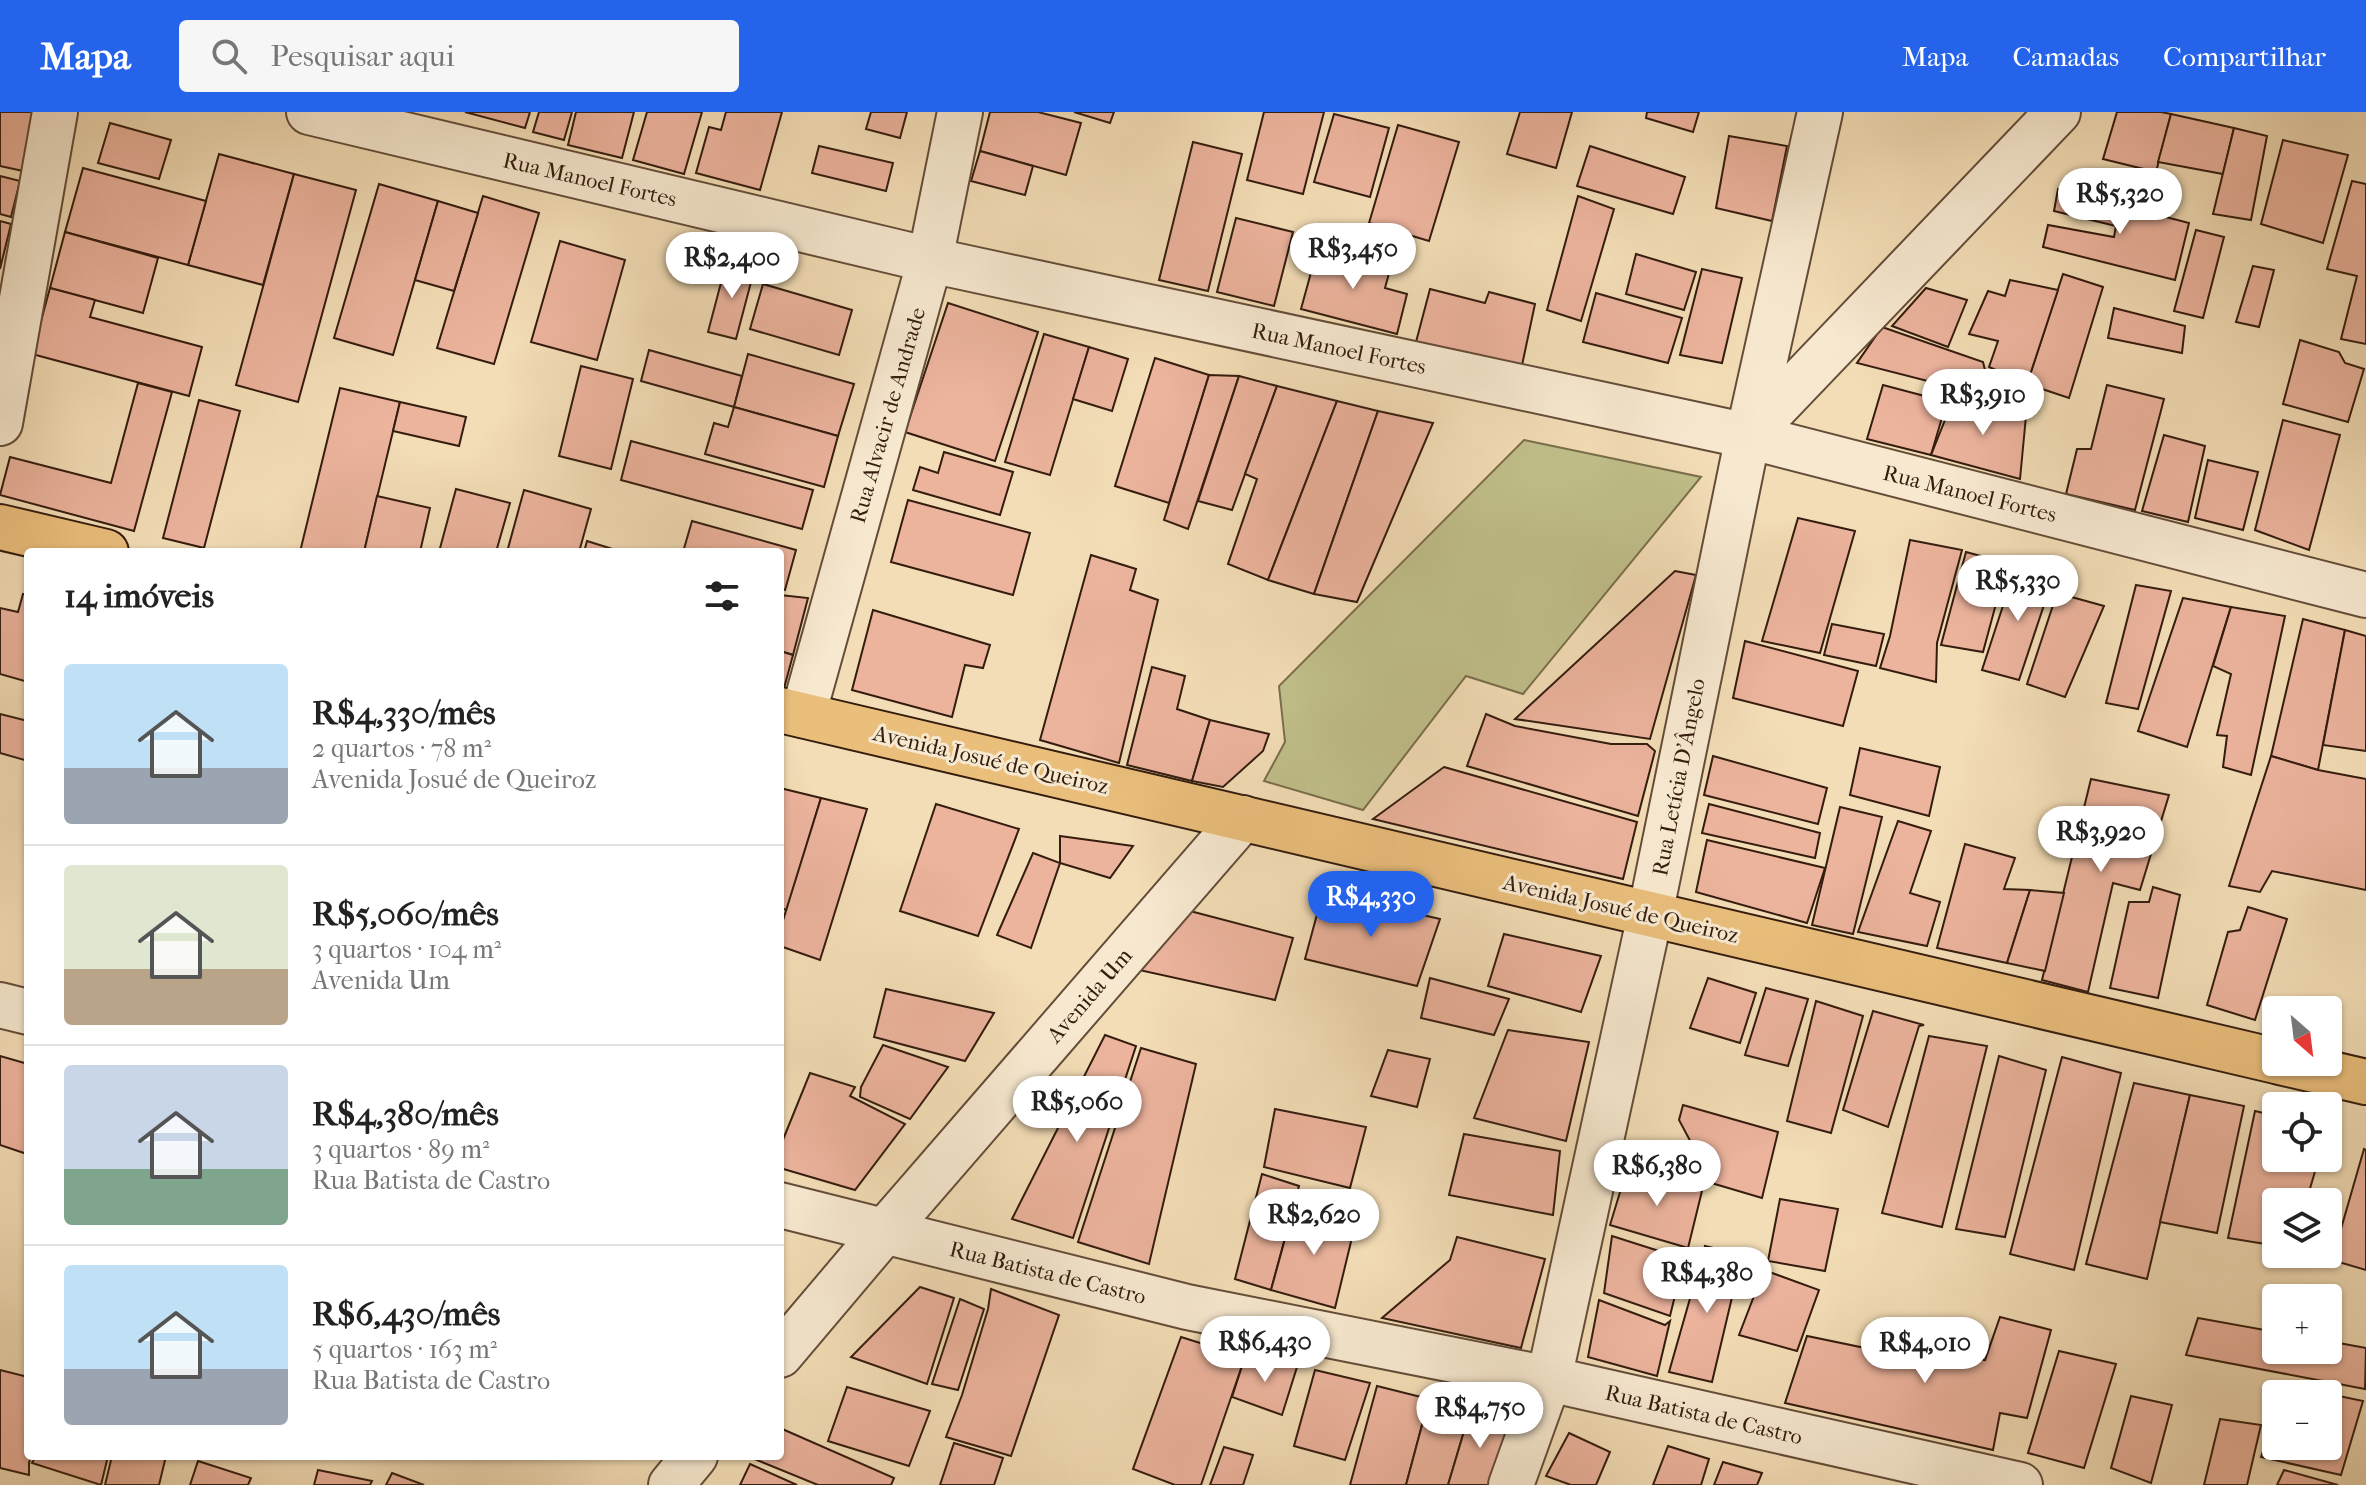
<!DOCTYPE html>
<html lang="pt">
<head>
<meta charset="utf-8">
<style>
	body { margin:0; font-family:"IM FELL French Canon",serif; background:#f6f6f6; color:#222; height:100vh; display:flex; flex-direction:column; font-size:30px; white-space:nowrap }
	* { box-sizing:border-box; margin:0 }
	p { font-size:26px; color:#767676 }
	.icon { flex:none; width:44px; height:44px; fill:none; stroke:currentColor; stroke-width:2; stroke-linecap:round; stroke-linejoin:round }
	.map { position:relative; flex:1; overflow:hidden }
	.drawer { position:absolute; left:24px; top:436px; width:760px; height:912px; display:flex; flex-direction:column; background:#fff; border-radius:8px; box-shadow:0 2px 6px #0004 }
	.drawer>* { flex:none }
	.needle { width:52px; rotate:152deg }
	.controls { position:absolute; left:2262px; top:884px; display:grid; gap:16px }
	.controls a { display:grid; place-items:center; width:80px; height:80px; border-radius:8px; background:#fff; box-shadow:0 2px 6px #0004; font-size:40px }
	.price { position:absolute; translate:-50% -68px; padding:0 18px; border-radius:28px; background:#fff; color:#222; font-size:26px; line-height:52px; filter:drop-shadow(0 2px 4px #0008) }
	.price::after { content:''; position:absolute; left:50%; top:48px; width:24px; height:18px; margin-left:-12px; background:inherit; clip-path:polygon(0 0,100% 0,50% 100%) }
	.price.on { background:#2563eb; color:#fff }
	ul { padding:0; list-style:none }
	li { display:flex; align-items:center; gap:24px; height:200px; padding:0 40px }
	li+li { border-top:2px solid #e0e0e0 }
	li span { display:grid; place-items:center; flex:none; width:224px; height:160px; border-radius:8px; color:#555 }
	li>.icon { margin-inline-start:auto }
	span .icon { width:96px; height:96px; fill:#fffc; stroke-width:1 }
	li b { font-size:34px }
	h2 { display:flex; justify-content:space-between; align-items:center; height:96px; padding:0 40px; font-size:34px }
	header { display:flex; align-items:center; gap:48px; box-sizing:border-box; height:112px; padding:0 40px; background:#2563eb; color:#fff }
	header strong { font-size:38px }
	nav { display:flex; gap:44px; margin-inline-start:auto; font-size:28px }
	.search { width:560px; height:72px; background:#f6f6f6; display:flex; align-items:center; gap:20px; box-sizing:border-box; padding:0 28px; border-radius:8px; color:#767676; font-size:30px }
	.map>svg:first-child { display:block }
	.green { fill:#c0bf8a; stroke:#7a6e4c; stroke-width:2 }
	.building { fill:#ecb39d; stroke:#341c0e; stroke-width:2 }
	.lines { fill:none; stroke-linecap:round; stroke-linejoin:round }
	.street-casing { stroke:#644c38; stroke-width:48 }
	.primary-casing { stroke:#341c0e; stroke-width:48 }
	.street { stroke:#f7e9d0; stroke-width:44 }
	.primary { stroke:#eabe7b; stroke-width:44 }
	.labels { text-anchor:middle; stroke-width:6; stroke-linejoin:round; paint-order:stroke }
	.street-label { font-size:22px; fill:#341c0e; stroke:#f7e9d0 }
</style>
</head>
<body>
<header>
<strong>Mapa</strong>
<div class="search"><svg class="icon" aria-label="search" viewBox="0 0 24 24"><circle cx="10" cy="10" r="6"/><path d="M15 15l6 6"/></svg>Pesquisar aqui</div>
<nav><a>Mapa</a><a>Camadas</a><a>Compartilhar</a></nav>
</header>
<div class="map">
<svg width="2366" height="1373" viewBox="0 0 2366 1373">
	<rect width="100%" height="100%" fill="#f3ddb6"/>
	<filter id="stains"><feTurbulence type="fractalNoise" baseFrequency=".0025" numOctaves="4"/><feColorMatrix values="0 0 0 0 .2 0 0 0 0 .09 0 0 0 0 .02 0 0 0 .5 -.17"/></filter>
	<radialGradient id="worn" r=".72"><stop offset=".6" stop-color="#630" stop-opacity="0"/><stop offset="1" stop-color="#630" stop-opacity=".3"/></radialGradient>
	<!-- green -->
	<path class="green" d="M1524,328l177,37 -178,217 -57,-18 -103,134 -99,-29 21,-39 -6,-56z"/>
	<!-- building -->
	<g class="building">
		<path d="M0,0h37l-14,59 -23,-5z"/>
		<path d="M465,0h65l-5,16z"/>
		<path d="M539,0h33l-8,28 -31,-8z"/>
		<path d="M576,0h58l-12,46 -54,-13z"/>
		<path d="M647,0h55l-18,62 -51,-14z"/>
		<path d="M726,0h56l-22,78 -64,-17 13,-46 12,3z"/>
		<path d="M871,0h36l-7,26 -34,-9z"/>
		<path d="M990,0h48l43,11 -15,52 -86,-24z"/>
		<path d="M1074,0h40l-4,11z"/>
		<path d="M1264,0h60l-21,82 -56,-14z"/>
		<path d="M1520,0h52l-16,56 -49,-14z"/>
		<path d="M1647,0h52l-6,20 -47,-14z"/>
		<path d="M2117,0h44l10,2 -15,58 -53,-13z"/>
		<path d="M1334,2l55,14 -19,69 -56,-15z"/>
		<path d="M2171,2l63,14 -11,46 -65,-12z"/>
		<path d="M110,11l61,17 -12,39 -61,-16z"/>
		<path d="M1398,13l61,17 -30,99 -60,-18z"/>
		<path d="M2234,16l33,8 -16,84 -38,-6z"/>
		<path d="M1729,24l58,10 -15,75 -56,-13z"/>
		<path d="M2283,28l65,15 -25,88 -62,-19z"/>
		<path d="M1193,30l49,12 -34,137 -49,-11z"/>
		<path d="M819,34l74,17 -7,28 -74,-18z"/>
		<path d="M1590,34l95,31 -12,37 -96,-28z"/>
		<path d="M980,39l53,15 -8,29 -54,-14z"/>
		<path d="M219,42l75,20 -31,111 -75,-20z"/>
		<path d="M83,56l123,33 -18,64 -123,-33z"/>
		<path d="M294,62l62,16 -58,212 -62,-17z"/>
		<path d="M0,64l20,5 -9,36 -11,-3z"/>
		<path d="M2352,69l14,3v160l-25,-5 16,-63 -30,-7z"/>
		<path d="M379,72l59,17 -45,154 -59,-17z"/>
		<path d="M2058,77l131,34 -14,57 -132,-33 5,-22 66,12 2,-11 -62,-15z"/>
		<path d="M483,84l56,17 -45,151 -57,-16z"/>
		<path d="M1578,84l36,13 -33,112 -34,-11z"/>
		<path d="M438,89l40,12 -24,78 -39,-11z"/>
		<path d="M1236,106l57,14 -19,74 -57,-14z"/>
		<path d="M0,109l11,3 -11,45z"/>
		<path d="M2196,118l28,7 -21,81 -29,-7z"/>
		<path d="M65,120l93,26 -15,55 -93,-25z"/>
		<path d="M560,129l65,19 -28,100 -66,-18z"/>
		<path d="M1318,135l73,19 -6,22 22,6 -10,40 -96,-25z"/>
		<path d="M1636,142l60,18 -12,38 -58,-16z"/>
		<path d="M727,148l28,7 -19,72 -28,-7z"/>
		<path d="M2253,154l21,4 -15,57 -23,-5z"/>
		<path d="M1702,157l40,9 -20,85 -42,-8z"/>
		<path d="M2063,162l40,13 -34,111 -42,-14z"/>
		<path d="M2010,168l48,10 -31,94 -38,-17 9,-26 -29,-7 19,-43 17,5z"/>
		<path d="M763,172l89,26 -13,45 -89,-26z"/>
		<path d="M50,176l45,12 -5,17 112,30 -13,49 -157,-42z"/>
		<path d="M1926,176l41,12 -19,47 -56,-21z"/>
		<path d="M1430,177l55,14 4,-11 46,12 -14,66 -105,-28z"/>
		<path d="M1596,181l86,25 -14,45 -85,-21z"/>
		<path d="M948,191l90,29 -43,129 -90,-29z"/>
		<path d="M2114,196l71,18 -3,27 -74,-15z"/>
		<path d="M1882,215l101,35 2,8 23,10 -6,20 -145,-37z"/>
		<path d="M1044,222l45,13 -39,128 -45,-13z"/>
		<path d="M2300,228l39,12 6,11 19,6 -16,53 -65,-18z"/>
		<path d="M1089,235l39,12 -16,52 -39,-12z"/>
		<path d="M649,238l93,26 -8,31 -93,-26z"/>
		<path d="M748,242l106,30 -16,52 -104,-29z"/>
		<path d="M1155,246l54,17 -40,128 -54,-17z"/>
		<path d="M581,254l52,13 -22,90 -52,-13z"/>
		<path d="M1209,263l30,1 -51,153 -24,-9z"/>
		<path d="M1239,264l38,10 -45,124 -34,-9z"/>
		<path d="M138,271l34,9 -38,139 -134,-36 10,-38 101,26z"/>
		<path d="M1883,273l68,18 -5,1 -15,51 -64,-16z"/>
		<path d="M2107,273l57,14 -29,111 -69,-16 11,-45h14z"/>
		<path d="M1277,274l60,15 -69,179 -40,-16 29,-85 -12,-5z"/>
		<path d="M340,276l60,14 -36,150h-64z"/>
		<path d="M1955,283l71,21 -6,63 -89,-24z"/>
		<path d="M199,288l41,11 -36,137 -41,-10z"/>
		<path d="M1337,289l41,10 -64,183 -46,-14z"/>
		<path d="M400,290l66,15 -7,29 -66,-15z"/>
		<path d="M734,295l104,29 -14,51 -119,-33 9,-31 14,4z"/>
		<path d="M1378,299l55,12 -76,179 -43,-8z"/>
		<path d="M2283,308l57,15 -31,115 -54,-20z"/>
		<path d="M2164,323l41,11 -17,76 -46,-11z"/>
		<path d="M631,329l182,49 -11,39 -181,-49z"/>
		<path d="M944,340l69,20 -13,43 -87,-25 7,-23 18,6z"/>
		<path d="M2208,348l50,12 -15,58 -48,-12z"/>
		<path d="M456,377l54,14 -14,49h-57z"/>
		<path d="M524,378l67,19 -12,43h-72z"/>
		<path d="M377,384l53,12 -10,44h-56z"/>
		<path d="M908,388l122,33 -17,62 -122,-33z"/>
		<path d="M1798,406l57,13 -35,122 -58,-12z"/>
		<path d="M692,409l104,29 -11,40 -5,-2v-36h-97z"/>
		<path d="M1910,428l52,10 -25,93 -1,39 -56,-14 10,-32z"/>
		<path d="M587,429l35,11h-38z"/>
		<path d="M1966,440l41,11 -24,89 -42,-7z"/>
		<path d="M1091,443l45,14 -6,21 28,10 -39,163 -79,-23z"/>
		<path d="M2016,454l38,9 -35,105 -37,-10z"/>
		<path d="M1675,459l21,4 -46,164 -135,-20z"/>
		<path d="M2136,473l35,6 -33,118 -32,-6z"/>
		<path d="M2057,481l47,13 -39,91 -38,-13z"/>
		<path d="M23,482l5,1v87l-28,-8v-66l18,4z"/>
		<path d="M780,483l28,3 -15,57 -13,-4z"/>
		<path d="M2183,486l48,9 -44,140 -49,-16z"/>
		<path d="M2231,495l54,9 -34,159 -28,-8 4,-31 -10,-1 14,-61 -18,-8z"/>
		<path d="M873,498l117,35 -7,23 -18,-3 -13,52 -100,-27z"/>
		<path d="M2303,507l42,11 -27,140 -47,-14z"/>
		<path d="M1832,512l52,10 -8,32 -52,-11z"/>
		<path d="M2345,518l21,6v115l-43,-6z"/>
		<path d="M1745,529l113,30 -15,55 -110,-28z"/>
		<path d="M780,539l13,4 -10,37 -3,-1z"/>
		<path d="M1152,555l33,9 -8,33 33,11 -18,61 -65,-16z"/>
		<path d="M0,602l28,7v40l-28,-8z"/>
		<path d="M1486,602l29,12 96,18h36l8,7 -17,65 -171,-50z"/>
		<path d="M1210,608l59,14 -6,17 -40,36 -31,-6z"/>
		<path d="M1860,636l80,19 -11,49 -79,-21z"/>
		<path d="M1713,644l114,32 -9,36 -114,-29z"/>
		<path d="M2271,644l47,14 48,9v111l-94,-19 -12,21 -31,-6z"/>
		<path d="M1444,655l193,55 -14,57 -250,-60z"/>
		<path d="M2091,667l78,16 -29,95 -27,-7 -25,109 -46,-12z"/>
		<path d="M780,676l41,10 -34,112 -7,-2z"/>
		<path d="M821,686l46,11 -47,151 -40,-14v-16z"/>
		<path d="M936,692l83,25 -41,107 -78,-25z"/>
		<path d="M1709,692l111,29 -5,25 -113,-25z"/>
		<path d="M1840,695l42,10 -29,117 -41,-9z"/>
		<path d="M1898,709l33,10 -21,62 30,9 -13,44 -69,-14z"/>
		<path d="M1060,724l73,10 -23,32 -50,-15z"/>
		<path d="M1707,728l118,28 -18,55 -111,-31z"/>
		<path d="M1965,732l50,14 -11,31 26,1 -23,73 -70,-15z"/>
		<path d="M1033,741l27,10 -29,85 -34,-13z"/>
		<path d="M2153,775l27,8 -22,103 -48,-10 19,-86h20z"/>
		<path d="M2030,778l34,3 -19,78 -38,-8z"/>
		<path d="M1323,780l117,27 -23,67 -112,-27z"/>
		<path d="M2248,795l39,12 -32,101 -48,-15 21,-73 12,-2z"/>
		<path d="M1190,799l103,27 -18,62 -145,-32z"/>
		<path d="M1504,822l97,22 -20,56 -93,-26z"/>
		<path d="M1430,866l79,21 -15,36 -73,-17z"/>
		<path d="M1708,866l48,15 -16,50 -50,-15z"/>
		<path d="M1766,876l42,11 -20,67 -43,-11z"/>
		<path d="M886,877l108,24 -29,48 -91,-24z"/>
		<path d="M1816,889l47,15 -32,117 -44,-12z"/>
		<path d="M1873,899l51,14 -5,1 -31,101 -45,-17z"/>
		<path d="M1508,918l81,12 -23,99 -92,-23z"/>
		<path d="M1105,923l31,11 -63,192 -61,-19z"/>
		<path d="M1929,924l58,10 -45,181 -60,-14z"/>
		<path d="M883,933l65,22 -38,52 -50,-22 1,-10z"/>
		<path d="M1141,936l55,16 -47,200 -71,-22z"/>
		<path d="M1388,938l42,9 -13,48 -46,-11z"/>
		<path d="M0,944l28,8 -1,90 -27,-9z"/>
		<path d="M1999,944l47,14 -41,167 -49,-8z"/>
		<path d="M2062,945l59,16 -47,197 -64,-16z"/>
		<path d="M810,961l45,14 -5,9 55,28 -50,66 -75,-22v-21z"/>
		<path d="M2134,971l56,12 -43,184 -61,-15z"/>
		<path d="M2190,983l54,11 -27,127 -57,-11z"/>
		<path d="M1683,993l95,27 -16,66 -71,-21 4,-27 -16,-30z"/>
		<path d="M1275,997l91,18 -16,61 -86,-21z"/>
		<path d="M2255,999l21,5v42h43l-13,44 -22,-4 -1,4h-7v26l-4,17 -44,-7z"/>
		<path d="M1464,1022l96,17 -7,64 -104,-20z"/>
		<path d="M2364,1037l2,1v120l-34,-10z"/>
		<path d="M1628,1054l74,25 -14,57 -78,-23z"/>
		<path d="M1262,1062l37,12 -28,104 -36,-11z"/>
		<path d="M1780,1087l58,10 -13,62 -57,-10z"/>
		<path d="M1294,1094l62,15 -21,87 -64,-18z"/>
		<path d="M1612,1124l72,23 -14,57 -66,-23z"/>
		<path d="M1457,1125l88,22 -24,89 -139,-30 68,-58z"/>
		<path d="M1705,1134l37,9 -30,127 -43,-10z"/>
		<path d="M1764,1158l55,20 -22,61 -58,-16z"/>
		<path d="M920,1175l34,11 -27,86 -76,-27z"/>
		<path d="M991,1177l68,26 -48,141 -65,-19 16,-42 26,-86z"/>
		<path d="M960,1187l24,10 -26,81 -26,-6z"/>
		<path d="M1599,1188l66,25 5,-4 -13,55 -69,-19z"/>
		<path d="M2000,1205l51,13 -24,88 -27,-5 -7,37 -208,-47 22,-67 121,25 3,-11 54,10z"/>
		<path d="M2198,1206l78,14v18h52v-9l38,7 -1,41 -179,-34z"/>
		<path d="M1181,1225l64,20 -44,128h-26l-42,-16z"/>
		<path d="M2059,1239l57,13 -32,104 -56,-15z"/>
		<path d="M1245,1245l52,10 -15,48 -50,-18z"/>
		<path d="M0,1258l28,7v79h3l-2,7v12l-29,-7z"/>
		<path d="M1315,1258l55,13 -25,77 -51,-14z"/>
		<path d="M2286,1273l77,16 -22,74 -80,-18 15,-44v33h52v-52h-45z"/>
		<path d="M1377,1274l52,13 -23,86h-56z"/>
		<path d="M847,1275l83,24 -21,55 -81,-25z"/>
		<path d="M2131,1284l41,9 -21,78 -40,-15z"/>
		<path d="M1429,1287l42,9 -23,77h-42z"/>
		<path d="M1471,1296l40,13 -20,64h-43z"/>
		<path d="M2220,1307l41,6 -14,60h-43z"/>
		<path d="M780,1316l114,50 -3,7h-73l-66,-27 1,-2h27z"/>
		<path d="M1569,1321l41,19 -14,33h-25l-25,-9z"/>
		<path d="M954,1331l49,15 -9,27h-54z"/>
		<path d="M1668,1334l41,13 -8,26h-48z"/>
		<path d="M1224,1335l29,8 -10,30h-33z"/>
		<path d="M36,1344h72l-7,29 -69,-22z"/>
		<path d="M112,1344h54l-7,29h-54z"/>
		<path d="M198,1349l53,17 -3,7h-58z"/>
		<path d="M1723,1350l39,11 -5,12h-43z"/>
		<path d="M750,1352l47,21h-57z"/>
		<path d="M318,1358l54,11 -2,4h-56z"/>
		<path d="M2284,1358l54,15h-61z"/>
		<path d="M392,1361l32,12h-38z"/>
	</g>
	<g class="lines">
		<!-- street casing -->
		<g class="street-casing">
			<g id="street">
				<path d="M309,0l621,148 818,176 618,159"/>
				<path d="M0,311l55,-311"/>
				<path d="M1748,324l310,-324"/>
				<path d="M803,603l127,-455 30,-148"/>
				<path d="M0,893l28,7"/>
				<path d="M780,1093l407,102 362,72 471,106"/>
				<path d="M780,1243l104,-123 359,-414"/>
				<path d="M671,1373l24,-29"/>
				<path d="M1511,1373l38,-106 101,-464 98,-479 72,-324"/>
			</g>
		</g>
		<!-- primary casing -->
		<g class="primary-casing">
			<g id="primary">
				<path d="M0,415l106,25"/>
				<path d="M780,598l1496,351"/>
				<path d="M2280,950l86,20"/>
			</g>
		</g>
		<!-- street -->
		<use href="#street" class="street"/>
		<!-- primary -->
		<use href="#primary" class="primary"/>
	</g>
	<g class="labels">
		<!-- street labels -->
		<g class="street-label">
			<text transform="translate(590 67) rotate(13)" y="8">Rua Manoel Fortes</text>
			<text transform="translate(1339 236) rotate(12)" y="8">Rua Manoel Fortes</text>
			<text transform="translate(887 303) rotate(-74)" y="8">Rua Alvacir de Andrade</text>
			<text transform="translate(1970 381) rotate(14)" y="8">Rua Manoel Fortes</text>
			<text transform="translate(991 647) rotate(13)" y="8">Avenida Josué de Queiroz</text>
			<text transform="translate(1678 665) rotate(-79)" y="8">Rua Letícia D'Ângelo</text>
			<text transform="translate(1621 796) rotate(13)" y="8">Avenida Josué de Queiroz</text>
			<text transform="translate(1089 883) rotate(-49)" y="8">Avenida Um</text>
			<text transform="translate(1048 1160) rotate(14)" y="8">Rua Batista de Castro</text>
			<text transform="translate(1704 1302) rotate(13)" y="8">Rua Batista de Castro</text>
		</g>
	</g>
	<rect width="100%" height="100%" filter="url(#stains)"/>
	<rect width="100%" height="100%" fill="url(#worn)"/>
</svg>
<div class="controls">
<a><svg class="needle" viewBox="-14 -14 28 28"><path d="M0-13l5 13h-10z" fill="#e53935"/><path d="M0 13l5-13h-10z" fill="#767676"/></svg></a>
<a><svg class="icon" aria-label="locate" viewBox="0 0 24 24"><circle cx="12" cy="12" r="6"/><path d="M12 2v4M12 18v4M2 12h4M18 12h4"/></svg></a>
<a><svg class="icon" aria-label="layers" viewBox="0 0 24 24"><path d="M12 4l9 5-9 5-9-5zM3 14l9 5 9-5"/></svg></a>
<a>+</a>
<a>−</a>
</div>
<b class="price" style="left:2120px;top:124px">R$5,320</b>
<b class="price" style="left:1353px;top:179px">R$3,450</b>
<b class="price" style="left:732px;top:188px">R$2,400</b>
<b class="price" style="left:1983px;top:325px">R$3,910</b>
<b class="price" style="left:2018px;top:511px">R$5,330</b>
<b class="price" style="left:2101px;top:762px">R$3,920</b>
<b class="price on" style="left:1371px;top:827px">R$4,330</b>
<b class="price" style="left:1077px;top:1032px">R$5,060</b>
<b class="price" style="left:1657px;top:1096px">R$6,380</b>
<b class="price" style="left:1314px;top:1145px">R$2,620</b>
<b class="price" style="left:1707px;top:1203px">R$4,380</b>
<b class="price" style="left:1265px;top:1272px">R$6,430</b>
<b class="price" style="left:1925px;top:1273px">R$4,010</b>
<b class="price" style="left:1480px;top:1338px">R$4,750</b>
<section class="drawer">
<h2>14 imóveis<svg class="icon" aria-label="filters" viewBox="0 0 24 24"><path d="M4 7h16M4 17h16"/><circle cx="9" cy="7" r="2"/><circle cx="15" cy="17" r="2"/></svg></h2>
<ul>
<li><span style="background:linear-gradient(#bfe0f5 65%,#9aa5b1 0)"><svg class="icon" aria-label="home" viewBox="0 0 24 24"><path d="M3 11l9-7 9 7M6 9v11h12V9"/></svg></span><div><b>R$4,330/mês</b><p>2 quartos · 78 m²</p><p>Avenida Josué de Queiroz</p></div></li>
<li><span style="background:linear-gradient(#dfe7d0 65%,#b9a48a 0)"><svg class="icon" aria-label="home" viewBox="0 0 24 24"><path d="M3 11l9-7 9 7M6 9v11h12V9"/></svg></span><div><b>R$5,060/mês</b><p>3 quartos · 104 m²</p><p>Avenida Um</p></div></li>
<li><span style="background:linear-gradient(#c9d6e8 65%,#7fa58c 0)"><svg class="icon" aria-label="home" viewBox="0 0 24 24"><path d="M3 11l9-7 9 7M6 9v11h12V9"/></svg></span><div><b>R$4,380/mês</b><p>3 quartos · 89 m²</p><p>Rua Batista de Castro</p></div></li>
<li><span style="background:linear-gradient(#bfe0f5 65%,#9aa5b1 0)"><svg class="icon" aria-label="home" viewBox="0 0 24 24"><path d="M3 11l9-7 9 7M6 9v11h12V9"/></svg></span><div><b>R$6,430/mês</b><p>5 quartos · 163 m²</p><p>Rua Batista de Castro</p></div></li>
</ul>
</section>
</div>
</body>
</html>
